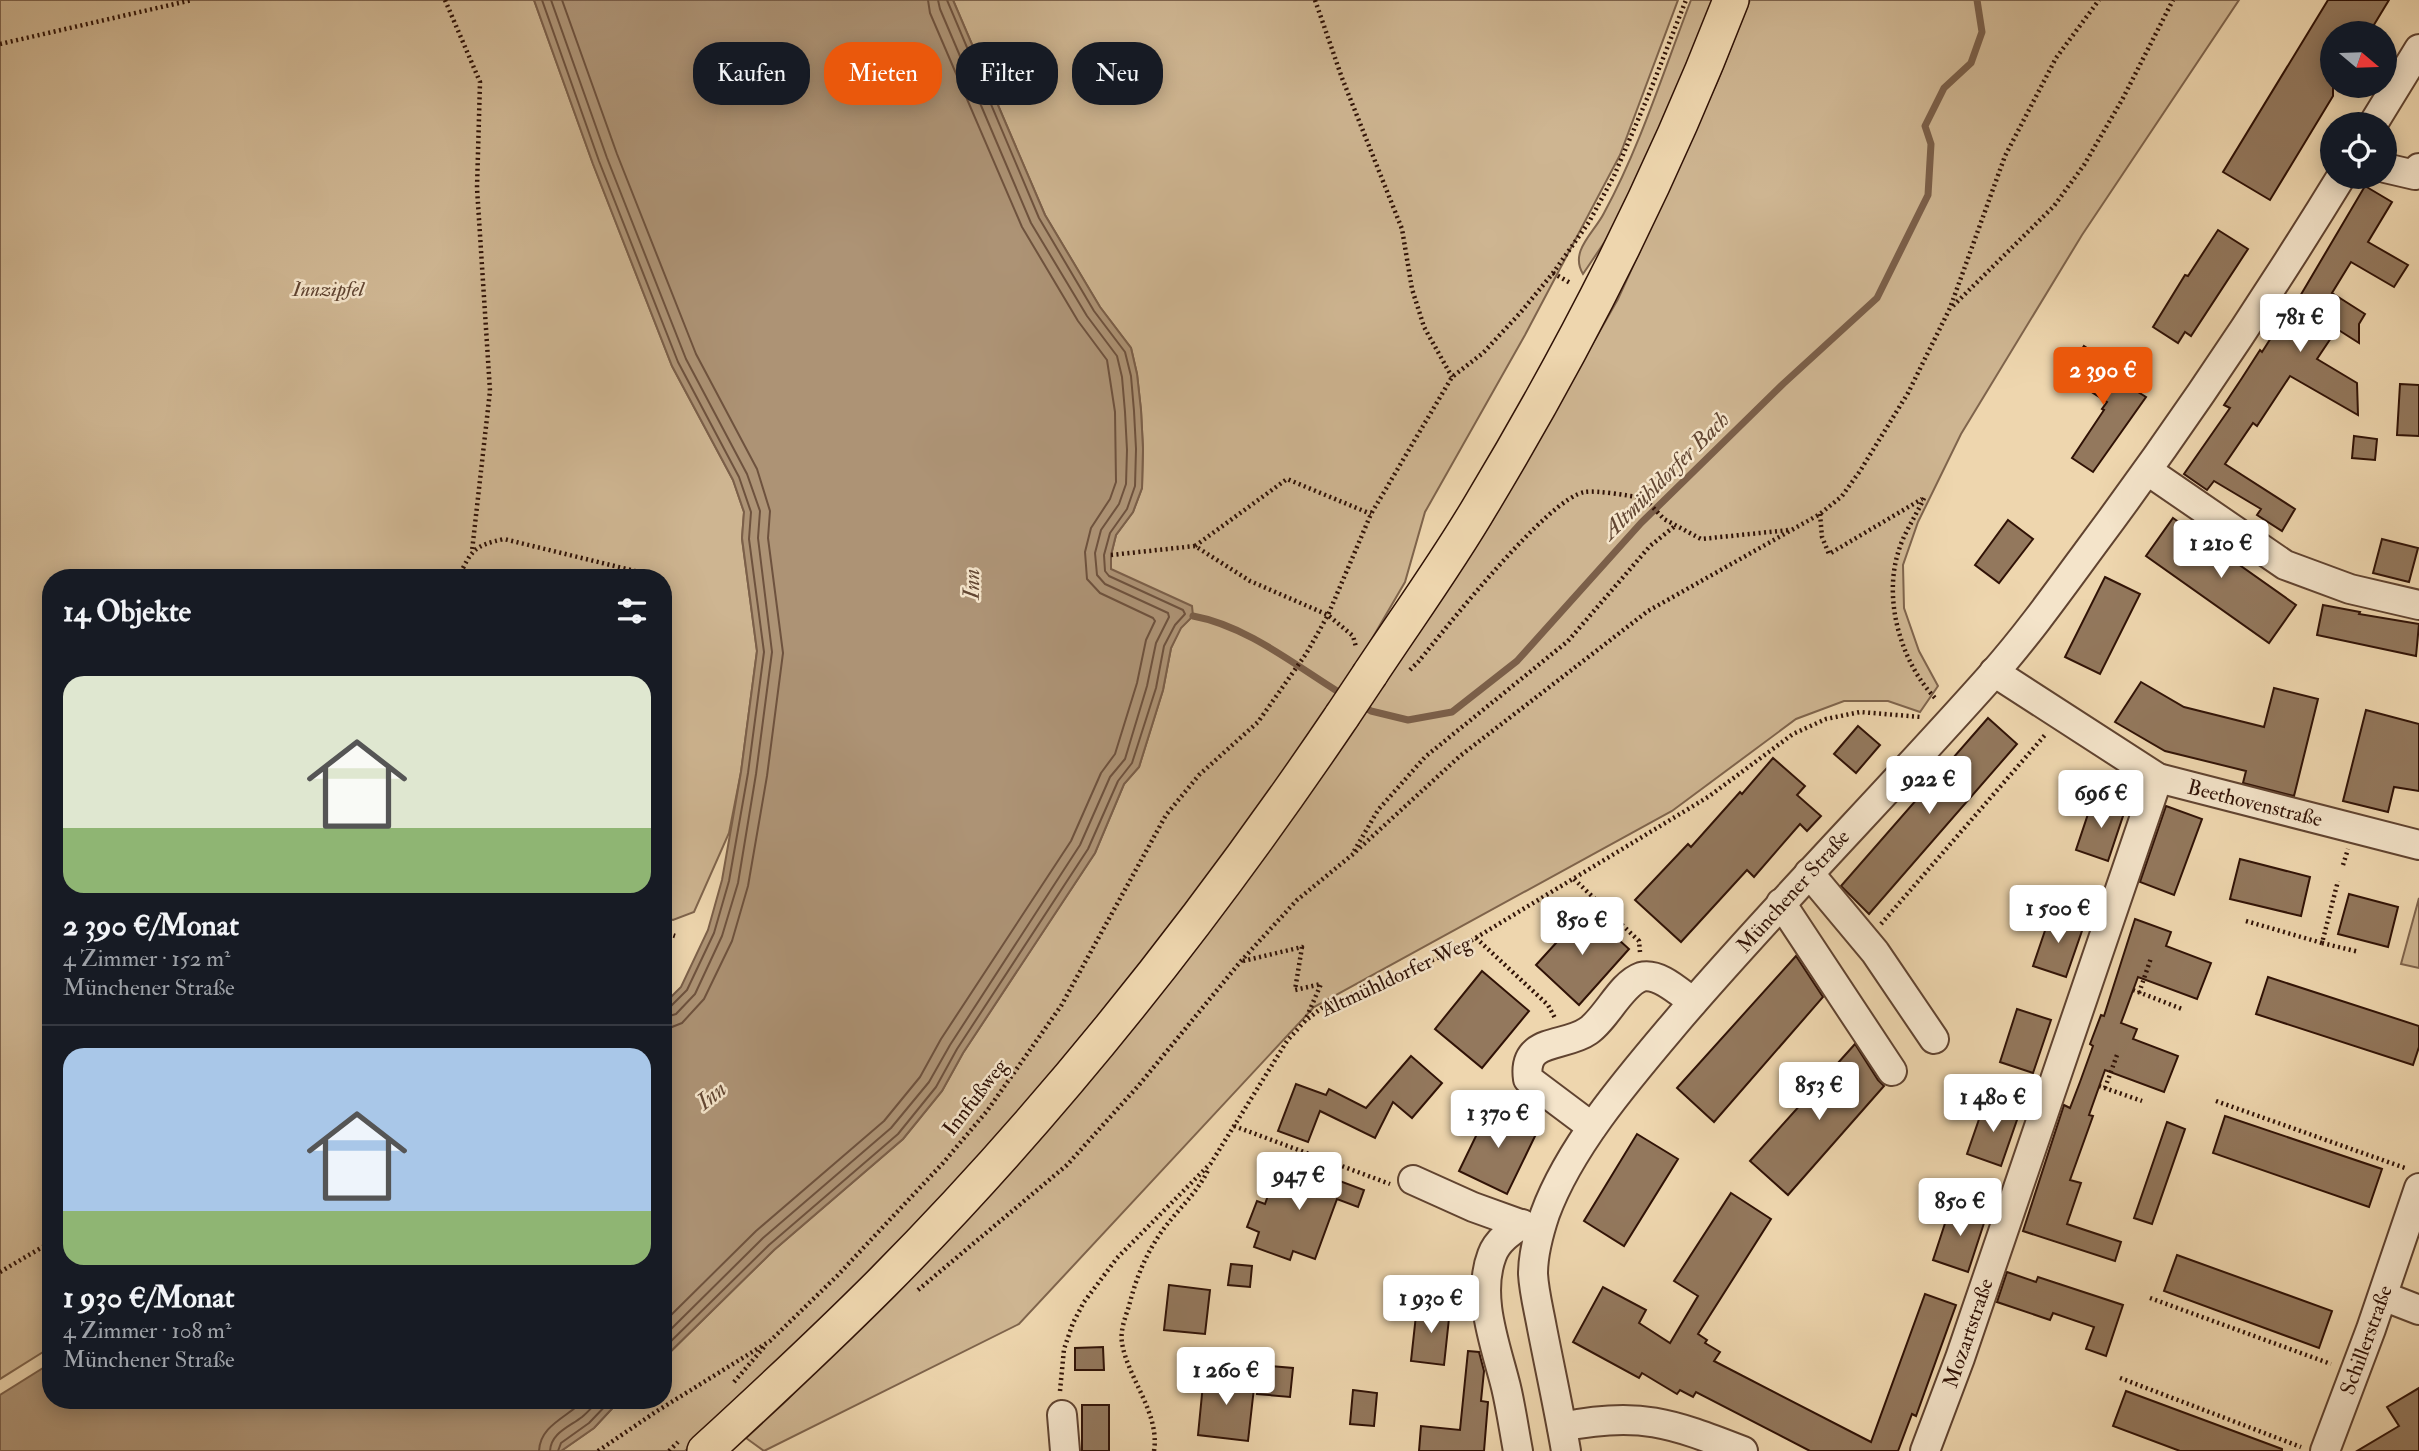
<!DOCTYPE html>
<html lang="de">
<head>
<meta charset="utf-8">
<style>
	body { margin:0; font-family:"IM FELL Double Pica",serif; background:#20242c; color:#f1f3f6; height:100vh; display:flex; flex-direction:column; font-size:26px; white-space:nowrap }
	* { box-sizing:border-box; margin:0 }
	p { font-size:23px; color:#9ea1a6 }
	.icon { flex:none; width:38px; height:38px; fill:none; stroke:currentColor; stroke-width:2; stroke-linecap:round; stroke-linejoin:round }
	.map { position:relative; flex:1; overflow:hidden }
	.drawer { position:absolute; left:42px; top:569px; width:630px; height:840px; display:flex; flex-direction:column; background:#171b24; border-radius:28px; box-shadow:0 4px 18px #0003 }
	.drawer>* { flex:none }
	.guide { position:absolute; left:693px; top:42px; width:665px; height:63px; display:flex; gap:14px }
	.needle { width:46px; rotate:109deg }
	.buttons { position:absolute; left:2320px; top:21px; display:grid; gap:14px }
	.buttons a { display:grid; place-items:center; width:77px; height:77px; border-radius:50%; background:#171b24; box-shadow:0 4px 18px #0003; font-size:35px }
	.price { position:absolute; translate:-50% -60px; padding:0 16px; border-radius:7px; background:#fff; color:#222; font-size:23px; line-height:46px; filter:drop-shadow(0 2px 4px #0008) }
	.price::after { content:''; position:absolute; left:50%; top:42px; width:21px; height:16px; margin-left:-10px; background:inherit; clip-path:polygon(0 0,100% 0,50% 100%) }
	.price.active { background:#ea580c; color:#fff }
	ul { padding:0; list-style:none }
	li { display:grid; align-content:center; gap:14px; height:371px; padding:0 21px }
	li+li { border-top:2px solid #363941 }
	li span { display:grid; place-items:center; height:217px; border-radius:21px; color:#555 }
	li>.icon { margin-inline-start:auto }
	span .icon { width:126px; height:126px; fill:#fffc; stroke-width:1 }
	li b { font-size:30px }
	h2 { display:flex; justify-content:space-between; align-items:center; height:84px; padding:0 21px; font-size:30px }
	.chip { padding:0 24px; border-radius:28px; background:#171b24; box-shadow:0 4px 18px #0003; font-size:24px; line-height:63px }
	.chip.active { background:#ea580c; color:#fff }
	.map>svg:first-child { display:block }
	.green { fill:#ceb591; stroke:#7f644c; stroke-width:2 }
	.water { fill:#ad9375; stroke:#7b5f49; stroke-width:2 }
	.lines { fill:none; stroke-linecap:round; stroke-linejoin:round }
	.shore { stroke:#6e523e; stroke-width:2 }
	.stream { stroke:#7b5f49; stroke-width:7 }
	.building { fill:#93785d; stroke:#301206; stroke-width:2 }
	.minor-casing { stroke:#604330; stroke-width:32 }
	.major-casing { stroke:#301206; stroke-width:38 }
	.path { stroke:#301206; stroke-width:4.5; stroke-dasharray:2 3.5; stroke-linecap:butt }
	.minor { stroke:#f4e4ca; stroke-width:28 }
	.major { stroke:#eed6ae; stroke-width:35 }
	.major-bridge-casing { stroke:#301206; stroke-width:38; stroke-linecap:butt }
	.major-bridge { stroke:#eed6ae; stroke-width:35 }
	.labels { text-anchor:middle; stroke-width:5; stroke-linejoin:round; paint-order:stroke }
	.park-label { font-size:21px; font-style:italic; fill:#5f4330; stroke:#f4e4ca }
	.street-label { font-size:21px; fill:#301206; stroke:#f4e4ca }
	.water-label { font-size:23px; font-style:italic; fill:#624632; stroke:#f4e4ca }
</style>
</head>
<body>
<div class="map">
<svg width="2419" height="1451" viewBox="0 0 2419 1451">
	<rect width="100%" height="100%" fill="#eed6ae"/>
	<filter id="stains"><feTurbulence type="fractalNoise" baseFrequency=".00286" numOctaves="4"/><feColorMatrix values="0 0 0 0 .2 0 0 0 0 .09 0 0 0 0 .02 0 0 0 .5 -.17"/></filter>
	<radialGradient id="worn" r=".72"><stop offset=".6" stop-color="#630" stop-opacity="0"/><stop offset="1" stop-color="#630" stop-opacity=".3"/></radialGradient>
	<!-- green -->
	<g class="green">
		<path d="M0,0h534l59,164 79,202 61,114 11,32 -2,27 15,112 -16,121 -12,61 -35,79 -21,8 -10,-3v-339h-612v769l-51,32z"/>
		<path d="M953,0h725l-58,155 -95,180 -100,177 -20,70 -64,110 -122,169 -78,102 -91,112 -79,92 -215,221 -71,63h-124l33,-23 26,-28h43v-41l111,-109 129,-111 39,-48 21,-38 132,-200 29,-69 15,-17 24,-77 8,-42 9,-20 13,-12 -45,-29 -37,-17v-15l5,-20 17,-23 9,-24 1,-39 -2,-39 -4,-36 -6,-26 -31,-41 -55,-92z"/>
		<path d="M1691,0h24l-16,41 -87,190 -29,43c-14,-23 11,-41 21,-61 36,-66 60,-143 87,-213z"/>
		<path d="M1750,0h489l-157,235 -121,199 -43,88 -15,43 1,43 15,43 19,35 -18,26 -32,-11h-44l-48,18 -124,92 -358,196 -295,317 -255,127 -18,-13 41,-38 123,-125 579,-749 129,-227 100,-219z"/>
		<path d="M2419,898v70l-18,-4z"/>
	</g>
	<!-- water -->
	<g class="water">
		<path d="M534,0h419l92,215 55,92 31,41 6,26 4,36 2,39 -1,39 -9,24 -17,23 -5,20v14l81,37 1,10 -12,12 -10,20 -8,42 -24,77 -15,17 -29,69 -132,200 -21,38 -39,48 -129,111 -111,109v-354l18,-18 27,-57 14,-50 19,-108 16,-121 -15,-113 2,-26 -11,-32 -61,-114 -79,-202z"/>
		<path d="M51,1363v37h569l-26,28 -33,23h-561v-56z"/>
	</g>
	<g class="lines">
		<!-- shore -->
		<g class="shore">
			<path d="M542,0l57,161 79,201 61,115 12,35 -2,27 15,113 -16,121 -19,108 -15,52 -27,57 -17,17 -7,2"/>
			<path d="M551,0l56,158 79,201 61,115 13,37 -2,27 14,114 -16,122 -18,109 -16,53 -27,58 -19,20 -13,4"/>
			<path d="M562,0l55,154 79,200 61,115 13,42 -2,27 15,115 -16,123 -19,110 -16,55 -28,58 -22,24 -10,4 -9,1"/>
			<path d="M663,1323l93,-92 128,-110 36,-44 21,-38 130,-198 30,-68 14,-19 22,-71 9,-43 9,-19 -2,-3 -53,-25 -13,-14 -2,-27 6,-24 19,-29 6,-17 -1,-70 -8,-52 -29,-39 -56,-94 -92,-214 -2,-13"/>
			<path d="M663,1337l100,-99 128,-110 38,-46 21,-37 130,-200 30,-68 15,-18 22,-73 9,-43 13,-26 -1,-4 -63,-29 -8,-9 -2,-22 6,-23 18,-26 7,-20 1,-34 -2,-38 -3,-35 -5,-21 -30,-40 -56,-93 -91,-214 -2,-9"/>
			<path d="M663,1349l106,-104 129,-111 38,-47 21,-38 131,-200 30,-68 14,-18 24,-75 8,-42 11,-21 10,-11 -2,-4 -74,-34 -4,-5 -1,-16 6,-22 17,-24 8,-23 1,-37 -2,-38 -3,-35 -6,-24 -31,-41 -55,-93 -92,-218"/>
			<path d="M539,1451c1,-26 29,-34 45,-51"/>
			<path d="M550,1451c1,-18 19,-24 32,-34 6,-5 11,-11 17,-17"/>
			<path d="M558,1451l3,-8 28,-20 22,-23"/>
		</g>
		<!-- stream -->
		<g class="stream">
			<path d="M1193,616c55,10 104,51 152,80"/>
			<path d="M1361,705l10,6 37,9 44,-8 65,-51 124,-138 142,-139 94,-86 51,-103 3,-51 -6,-18 19,-38 27,-25 11,-31 -5,-32"/>
		</g>
	</g>
	<!-- building -->
	<g class="building">
		<path d="M2328,0h61l-20,33h-36v63l-63,104 -47,-28z"/>
		<path d="M2365,186l27,16 -24,40 40,23 -14,22 -43,-25 -19,31 33,21 -6,10v19l-22,-14 -20,30 40,24 1,32 -68,-39 -33,50 -4,-3 -28,41 70,45 -13,22 -25,-16 4,-6 -47,-28 -7,9 -23,-16 46,-66 -6,-3 18,-27 18,-28 2,2 32,-50 2,1z"/>
		<path d="M2218,230l30,19 -57,87 -6,-4 -7,11 -25,-16 32,-52 3,1z"/>
		<path d="M2084,346l23,15 -6,8 45,28 -53,75 -21,-14 32,-48 -2,-1 5,-7 -42,-27z"/>
		<path d="M2400,384l19,1v51l-22,-1z"/>
		<path d="M2354,436l23,3 -2,21 -23,-2z"/>
		<path d="M2173,518l123,87 -27,38 -123,-87z"/>
		<path d="M2008,520l25,19 -34,44 -24,-18z"/>
		<path d="M2382,539l36,9 -9,34 -36,-9z"/>
		<path d="M2105,577l35,17 -40,80 -35,-17z"/>
		<path d="M2323,605l37,7 -1,2 60,10 -3,32 -99,-21z"/>
		<path d="M2141,682l43,25 80,20 10,-39 44,11 -24,97 -51,-13 3,-12 -81,-20 -50,-29z"/>
		<path d="M2366,710l53,14v67l-25,-4 -6,25 -45,-11z"/>
		<path d="M1988,718l29,26 -148,170 -28,-28z"/>
		<path d="M1858,726l22,19 -24,28 -22,-19z"/>
		<path d="M1773,758l32,28 -8,9 24,21 -14,15 -7,-7 -46,53 -7,-7 -66,72 -46,-42 53,-56 3,3 49,-55 2,2z"/>
		<path d="M2093,799l32,11 -17,51 -32,-11z"/>
		<path d="M2166,806l36,13 -28,76 -34,-13z"/>
		<path d="M2240,859l70,18 -9,39 -71,-17z"/>
		<path d="M2349,894l49,13 -10,40 -50,-13z"/>
		<path d="M1586,910l43,39 -50,56 -43,-40z"/>
		<path d="M2051,913l33,12 -18,52 -33,-11z"/>
		<path d="M2135,919l36,13 -5,14 45,17 -14,36 -59,-22 -17,46 16,6 -4,10 45,17 -14,36 -59,-22 -16,45 4,1 -23,64 11,3 -14,41 54,18 -6,19 -92,-30 41,-126 6,3 10,-26 13,-36 -3,-2 11,-29 3,1z"/>
		<path d="M1796,956l27,41 -109,125 -37,-34z"/>
		<path d="M1482,971l47,40 -47,57 -47,-39z"/>
		<path d="M2268,977l151,49v21l-6,18 -157,-51z"/>
		<path d="M2017,1009l34,11 -18,53 -33,-11z"/>
		<path d="M1855,1044l23,36 6,6 -96,109 -38,-34z"/>
		<path d="M1411,1056l31,27 -30,35 -19,-16 -18,36 -55,-27 -12,31 -30,-11 18,-47 30,11 3,-6 37,19z"/>
		<path d="M1985,1102l34,12 -18,52 -34,-12z"/>
		<path d="M1490,1107l48,23 -31,64 -48,-23z"/>
		<path d="M2225,1116l157,53 -13,38 -156,-54z"/>
		<path d="M2167,1122l18,7 -33,95 -18,-6z"/>
		<path d="M1637,1134l41,25 -54,87 -40,-25z"/>
		<path d="M1286,1161l78,29 -6,17 -21,-8 -22,60 -22,-8 -3,9 -36,-13 5,-15 -12,-5 10,-26 8,3 5,-14 5,2z"/>
		<path d="M1731,1193l40,26 -73,115 9,6 -2,3 15,9 -6,9 157,81 54,-148 31,11 -40,111 -4,-2 -14,37h-88l-114,-59 -3,5 -13,-7 -3,4 -35,-21 -3,5 -66,-36 30,-55 43,23 -7,13 31,20 28,-47 -24,-15z"/>
		<path d="M1951,1205l35,12 -18,55 -35,-12z"/>
		<path d="M2177,1255l155,56 -13,37 -155,-57z"/>
		<path d="M1231,1264l21,2 -2,21 -22,-2z"/>
		<path d="M2007,1272l29,10 2,-5 85,28 -17,51 -20,-7 8,-22 -41,-14 -3,7 -53,-18z"/>
		<path d="M1169,1285l41,5 -5,44 -41,-4z"/>
		<path d="M1417,1306l33,3 -6,56 -33,-4z"/>
		<path d="M1103,1347l1,23h-29v-22z"/>
		<path d="M1468,1351l11,1 5,19 -3,30 7,1 -4,49h-65l2,-25 39,4z"/>
		<path d="M1260,1365l33,3 -3,29 -33,-3z"/>
		<path d="M1204,1374l51,5 -7,62 -50,-6z"/>
		<path d="M2419,1388v63h-62l42,-25 -12,-19z"/>
		<path d="M1353,1390l24,3 -3,33 -24,-2z"/>
		<path d="M2126,1391l156,58v2h-102l-67,-25z"/>
		<rect x="1082" y="1405" width="27" height="46"/>
	</g>
	<g class="lines">
		<!-- minor casing -->
		<g class="minor-casing">
			<g id="minor">
				<path d="M2373,124l46,-75"/>
				<path d="M2385,168l30,7 4,-7"/>
				<path d="M2148,471l137,94 65,24 69,16"/>
				<path d="M1994,672l164,106 261,67"/>
				<path d="M1809,873l66,79 59,87"/>
				<path d="M1781,903l111,168"/>
				<path d="M1592,1127l-64,-48c-6,-42 36,-31 60,-48 18,-12 33,-47 53,-54 18,-5 39,16 52,25"/>
				<path d="M1413,1180l60,27 61,22"/>
				<path d="M2383,1296l36,14"/>
				<path d="M1062,1415l3,36"/>
				<path d="M1562,1427c77,-16 109,-4 181,24"/>
				<path d="M1518,1451c-4,-21 -7,-43 -12,-64 -10,-41 -30,-90 -14,-132 5,-14 18,-23 30,-31"/>
				<path d="M1566,1451c-7,-41 -16,-82 -24,-123 -3,-17 -8,-36 -9,-54 0,-20 6,-42 12,-60 26,-71 89,-142 137,-199 100,-116 208,-225 310,-340 38,-43 71,-90 105,-136 87,-117 168,-238 244,-362"/>
				<path d="M1925,1451l35,-93 198,-580"/>
				<path d="M2325,1451l46,-122 48,-141"/>
			</g>
		</g>
		<!-- major casing -->
		<g class="major-casing">
			<g id="major">
				<path d="M1370,674c37,-56 77,-111 111,-169 97,-161 182,-329 250,-505"/>
				<path d="M705,1451c60,-55 119,-110 177,-168 172,-173 324,-366 460,-567"/>
			</g>
		</g>
		<!-- path -->
		<g class="path">
			<path d="M445,0l35,82 -3,106 13,203 -18,160"/>
			<path d="M1315,0l27,78 60,151 10,60 12,38 28,50"/>
			<path d="M0,44l192,-44"/>
			<path d="M1553,273l19,11"/>
			<path d="M1953,306l101,-100 30,-41 38,-65 51,-100"/>
			<path d="M1924,498c-8,18 -21,36 -26,55 -15,49 4,112 39,147"/>
			<path d="M1820,514l2,23 7,17 93,-55"/>
			<path d="M1195,546l92,-67 84,35"/>
			<path d="M1111,555l84,-9 55,35 78,34 25,21 3,11"/>
			<path d="M458,578c14,-28 15,-32 46,-39l131,32"/>
			<path d="M1410,670l9,-9c26,-32 130,-164 166,-169 13,-2 44,4 59,6l20,21 37,20 88,-9"/>
			<path d="M1354,851l24,-41 47,-53 143,-116 82,-95 25,-20"/>
			<path d="M2343,865l5,-16"/>
			<path d="M1574,879l65,62 1,11"/>
			<path d="M2246,921l76,22 16,-62"/>
			<path d="M1881,924l164,-189"/>
			<path d="M663,932l12,4"/>
			<path d="M1476,938l72,67 8,15"/>
			<path d="M2322,943l37,9"/>
			<path d="M1243,961l59,-14 -7,43 26,-6 -16,37"/>
			<path d="M2133,990l49,19"/>
			<path d="M2139,993l12,-35"/>
			<path d="M2099,1086l43,15"/>
			<path d="M2105,1088l12,-33"/>
			<path d="M2216,1101l189,67"/>
			<path d="M1234,1126l156,58"/>
			<path d="M0,1272l51,-30"/>
			<path d="M918,1290l149,-125 72,-80 102,-124 56,-61 55,-45 108,-99 188,-145 172,-97 22,-18 18,-25 48,-78 42,-85 55,-152 51,-98 43,-58"/>
			<path d="M2150,1298l181,66"/>
			<path d="M2120,1378l181,69"/>
			<path d="M734,1382l31,-36"/>
			<path d="M1060,1391l4,-42 9,-26 11,-21 33,-44 94,-95 76,-122 17,-19 20,-16 130,-55 254,-154 85,-63 33,-15 34,-7 61,5"/>
			<path d="M598,1451l59,-40 113,-70 67,-65 106,-113 44,-52 74,-105 105,-191 33,-40 59,-53 48,-68 22,-39 43,-101 81,-137 31,-24 38,-41 32,-39 36,-51 25,-46 35,-82 37,-94"/>
			<path d="M669,1451l9,-9"/>
			<path d="M1154,1451c6,-38 -26,-72 -32,-108 -2,-12 3,-25 7,-37 6,-24 15,-48 29,-69 16,-25 39,-42 51,-69"/>
		</g>
		<!-- minor -->
		<use href="#minor" class="minor"/>
		<!-- major -->
		<use href="#major" class="major"/>
		<!-- major-bridge casing -->
		<g class="major-bridge-casing">
			<path id="major-bridge" d="M1342,716l28,-42"/>
		</g>
		<!-- major-bridge -->
		<use href="#major-bridge" class="major-bridge"/>
	</g>
	<g class="labels">
		<!-- park labels -->
		<g class="park-label">
			<text x="328" y="296">Innzipfel</text>
		</g>
		<!-- street labels -->
		<g class="street-label">
			<text transform="translate(2255 803) rotate(14)" y="7">Beethovenstraße</text>
			<text transform="translate(1793 891) rotate(-48)" y="7">Münchener Straße</text>
			<text transform="translate(1396 976) rotate(-25)" y="7">Altmühldorfer Weg</text>
			<text transform="translate(975 1097) rotate(-52)" y="7">Innfußweg</text>
			<text transform="translate(1968 1333) rotate(-71)" y="7">Mozartstraße</text>
			<text transform="translate(2366 1340) rotate(-70)" y="7">Schillerstraße</text>
		</g>
		<!-- water labels -->
		<g class="water-label">
			<text transform="translate(1665 475) rotate(-45)" y="8">Altmühldorfer Bach</text>
			<text transform="translate(971 584) rotate(-89)" y="8">Inn</text>
			<text transform="translate(711 1095) rotate(-39)" y="8">Inn</text>
		</g>
	</g>
	<rect width="100%" height="100%" filter="url(#stains)"/>
	<rect width="100%" height="100%" fill="url(#worn)"/>
</svg>
<div class="buttons">
<a><svg class="needle" viewBox="-14 -14 28 28"><path d="M0-13l5 13h-10z" fill="#e53935"/><path d="M0 13l5-13h-10z" fill="#9ea1a6"/></svg></a>
<a><svg class="icon" aria-label="locate" viewBox="0 0 24 24"><circle cx="12" cy="12" r="6"/><path d="M12 2v4M12 18v4M2 12h4M18 12h4"/></svg></a>
</div>
<b class="price" style="left:2300px;top:354px">781 €</b>
<b class="price active" style="left:2103px;top:407px">2 390 €</b>
<b class="price" style="left:2221px;top:580px">1 210 €</b>
<b class="price" style="left:1929px;top:816px">922 €</b>
<b class="price" style="left:2101px;top:830px">696 €</b>
<b class="price" style="left:2058px;top:945px">1 500 €</b>
<b class="price" style="left:1582px;top:957px">850 €</b>
<b class="price" style="left:1819px;top:1122px">853 €</b>
<b class="price" style="left:1993px;top:1134px">1 480 €</b>
<b class="price" style="left:1498px;top:1150px">1 370 €</b>
<b class="price" style="left:1299px;top:1212px">947 €</b>
<b class="price" style="left:1960px;top:1238px">850 €</b>
<b class="price" style="left:1431px;top:1335px">1 930 €</b>
<b class="price" style="left:1226px;top:1407px">1 260 €</b>
<div class="guide">
<a class="chip">Kaufen</a>
<a class="chip active">Mieten</a>
<a class="chip">Filter</a>
<a class="chip">Neu</a>
</div>
<section class="drawer">
<h2>14 Objekte<svg class="icon" aria-label="filters" viewBox="0 0 24 24"><path d="M4 7h16M4 17h16"/><circle cx="9" cy="7" r="2"/><circle cx="15" cy="17" r="2"/></svg></h2>
<ul>
<li><span style="background:linear-gradient(#dfe7d0 70%,#8fb573 0)"><svg class="icon" aria-label="home" viewBox="0 0 24 24"><path d="M3 11l9-7 9 7M6 9v11h12V9"/></svg></span><div><b>2 390 €/Monat</b><p>4 Zimmer · 152 m²</p><p>Münchener Straße</p></div></li>
<li><span style="background:linear-gradient(#a9c7e8 75%,#8fb573 0)"><svg class="icon" aria-label="home" viewBox="0 0 24 24"><path d="M3 11l9-7 9 7M6 9v11h12V9"/></svg></span><div><b>1 930 €/Monat</b><p>4 Zimmer · 108 m²</p><p>Münchener Straße</p></div></li>
</ul>
</section>
</div>
</body>
</html>
